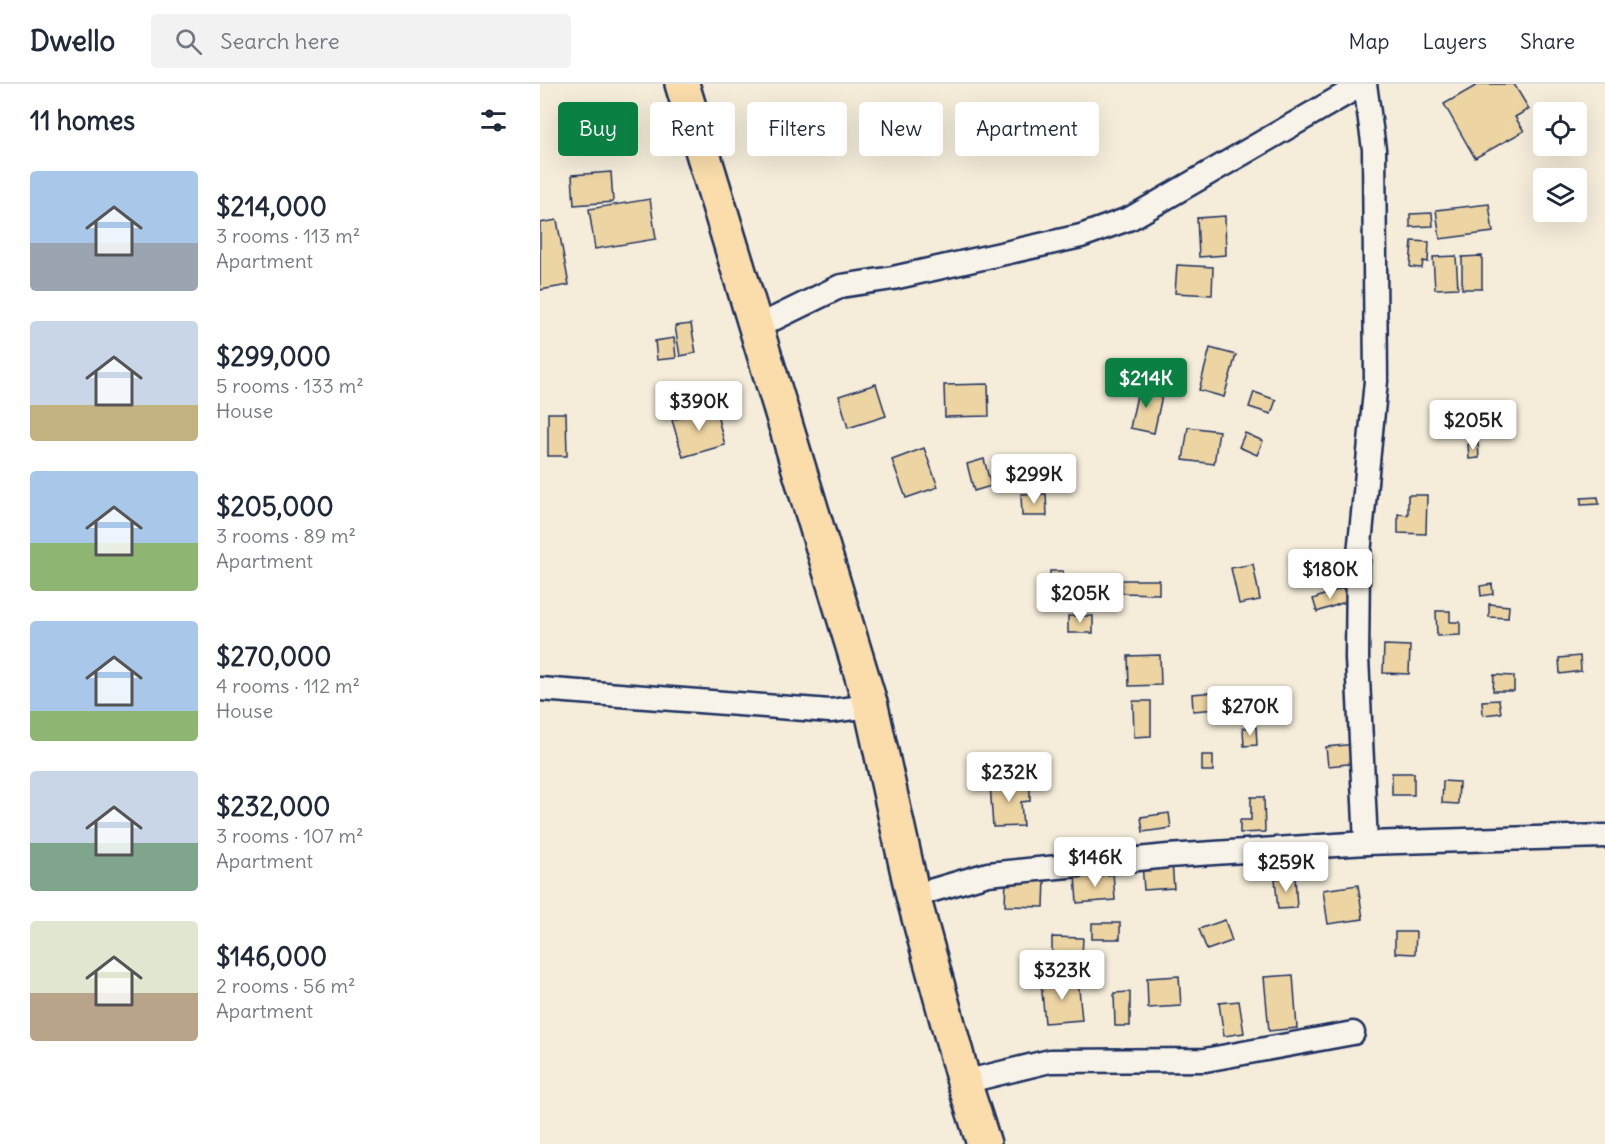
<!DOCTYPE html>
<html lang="en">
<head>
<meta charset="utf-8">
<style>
	body { margin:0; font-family:Delius,sans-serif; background:#f2f2f3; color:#1f2937; height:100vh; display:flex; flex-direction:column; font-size:22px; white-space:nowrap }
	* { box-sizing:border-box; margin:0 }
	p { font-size:20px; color:#747a83 }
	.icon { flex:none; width:33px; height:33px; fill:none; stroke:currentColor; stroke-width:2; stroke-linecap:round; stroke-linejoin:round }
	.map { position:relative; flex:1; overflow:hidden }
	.details { display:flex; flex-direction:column; background:#fff; width:540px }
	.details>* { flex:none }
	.hud { position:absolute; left:18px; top:18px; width:570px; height:54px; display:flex; gap:12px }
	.controls { position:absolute; left:993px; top:18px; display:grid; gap:12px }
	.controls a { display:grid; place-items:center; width:54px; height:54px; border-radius:6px; background:#fff; box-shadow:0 6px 24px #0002; font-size:30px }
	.price { position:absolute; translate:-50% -51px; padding:0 14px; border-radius:6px; background:#fff; color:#222; font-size:20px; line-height:39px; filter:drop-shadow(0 2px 3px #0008) }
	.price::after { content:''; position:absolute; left:50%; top:36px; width:18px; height:14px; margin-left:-9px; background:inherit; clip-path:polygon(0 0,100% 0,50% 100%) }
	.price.current { background:#0b8043; color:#fff }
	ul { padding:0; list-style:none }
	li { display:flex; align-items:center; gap:18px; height:150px; padding:0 30px }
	li span { display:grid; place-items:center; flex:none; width:168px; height:120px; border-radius:6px; color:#555 }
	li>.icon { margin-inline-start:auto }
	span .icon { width:72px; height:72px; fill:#fffc; stroke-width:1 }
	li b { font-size:26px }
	h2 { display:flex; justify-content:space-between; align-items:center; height:72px; padding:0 30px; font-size:26px }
	.chip { padding:0 21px; border-radius:6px; background:#fff; box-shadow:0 6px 24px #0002; font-size:21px; line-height:54px }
	.chip.current { background:#0b8043; color:#fff }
	header { display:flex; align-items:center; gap:36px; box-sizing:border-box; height:84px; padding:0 30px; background:#fff; border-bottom:2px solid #e0e1e3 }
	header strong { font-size:28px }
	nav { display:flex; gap:33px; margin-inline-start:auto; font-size:21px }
	.search { width:420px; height:54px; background:#f2f2f3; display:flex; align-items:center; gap:15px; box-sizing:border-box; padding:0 21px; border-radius:6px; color:#747a83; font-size:22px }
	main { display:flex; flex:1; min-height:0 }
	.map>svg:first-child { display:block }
	.building { fill:#edd4a3; stroke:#1b2f5e; stroke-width:1.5 }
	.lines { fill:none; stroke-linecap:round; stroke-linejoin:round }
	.minor-casing { stroke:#1b2f5e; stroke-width:27 }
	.primary-casing { stroke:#1b2f5e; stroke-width:38 }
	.minor { stroke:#f7f3e8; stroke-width:22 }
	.primary { stroke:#faddab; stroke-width:33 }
</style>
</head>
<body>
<header>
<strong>Dwello</strong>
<div class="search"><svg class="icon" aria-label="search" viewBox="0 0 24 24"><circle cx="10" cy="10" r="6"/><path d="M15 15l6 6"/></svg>Search here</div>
<nav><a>Map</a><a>Layers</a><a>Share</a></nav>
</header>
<main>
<section class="details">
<h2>11 homes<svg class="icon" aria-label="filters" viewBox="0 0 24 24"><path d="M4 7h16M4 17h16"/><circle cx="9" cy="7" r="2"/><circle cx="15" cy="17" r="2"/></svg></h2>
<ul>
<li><span style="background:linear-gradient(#a9c7e8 60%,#9aa5b1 0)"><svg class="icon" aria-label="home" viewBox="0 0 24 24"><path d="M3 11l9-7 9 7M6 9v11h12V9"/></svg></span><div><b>$214,000</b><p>3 rooms · 113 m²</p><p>Apartment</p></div></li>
<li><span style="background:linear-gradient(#c9d6e8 70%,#c2b280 0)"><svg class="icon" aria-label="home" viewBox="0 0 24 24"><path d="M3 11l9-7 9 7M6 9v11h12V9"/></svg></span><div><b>$299,000</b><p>5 rooms · 133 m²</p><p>House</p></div></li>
<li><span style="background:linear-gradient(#a9c7e8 60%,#8fb573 0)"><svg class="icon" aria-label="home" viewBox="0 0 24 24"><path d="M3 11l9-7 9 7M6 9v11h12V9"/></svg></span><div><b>$205,000</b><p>3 rooms · 89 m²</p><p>Apartment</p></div></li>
<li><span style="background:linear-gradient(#a9c7e8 75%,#8fb573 0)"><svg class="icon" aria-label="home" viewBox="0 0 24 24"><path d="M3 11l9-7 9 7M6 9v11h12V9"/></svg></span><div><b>$270,000</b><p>4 rooms · 112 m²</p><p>House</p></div></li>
<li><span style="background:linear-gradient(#c9d6e8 60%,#7fa58c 0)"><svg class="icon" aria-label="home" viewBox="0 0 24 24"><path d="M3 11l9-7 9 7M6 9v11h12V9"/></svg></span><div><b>$232,000</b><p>3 rooms · 107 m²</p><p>Apartment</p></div></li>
<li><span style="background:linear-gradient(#dfe7d0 60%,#b9a48a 0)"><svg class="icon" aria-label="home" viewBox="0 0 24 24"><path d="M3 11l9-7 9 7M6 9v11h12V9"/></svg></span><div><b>$146,000</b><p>2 rooms · 56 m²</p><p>Apartment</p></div></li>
</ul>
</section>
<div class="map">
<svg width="1065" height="1060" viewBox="0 0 1065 1060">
	<rect width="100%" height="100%" fill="#f5edda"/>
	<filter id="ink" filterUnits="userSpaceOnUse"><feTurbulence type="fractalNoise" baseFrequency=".0167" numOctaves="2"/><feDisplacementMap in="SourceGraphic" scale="12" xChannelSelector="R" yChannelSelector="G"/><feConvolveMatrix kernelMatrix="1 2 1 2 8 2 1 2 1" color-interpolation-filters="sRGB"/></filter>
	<g filter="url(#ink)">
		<!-- building -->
		<g class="building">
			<path d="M939,0h35l15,25 -14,8 9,14 -49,27 -31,-54z"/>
			<path d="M71,88l2,30 -39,3 -2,-30z"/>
			<path d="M110,115l6,40 -61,10 -6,-40z"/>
			<path d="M949,120l4,28 -53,7 -4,-29z"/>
			<path d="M892,129l1,13 -23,1v-13z"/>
			<path d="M685,132l1,39 -27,2 -2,-39z"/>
			<path d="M17,136l12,65 -29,5v-67z"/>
			<path d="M872,157l17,1 -1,20 -5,-1 -1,7 -12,-1z"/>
			<path d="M916,172l2,32 -23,1 -2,-32z"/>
			<path d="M942,172v33h-20v-32z"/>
			<path d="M637,181l36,2 -1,28 -37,-2z"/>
			<path d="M151,240l5,29 -16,3 -5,-30z"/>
			<path d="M134,254l2,20 -19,2 -2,-19z"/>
			<path d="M670,264l26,7 -12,42 -25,-7z"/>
			<path d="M336,300l10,32 -38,12 -9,-32z"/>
			<path d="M448,300l1,32 -44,1 -1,-32z"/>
			<path d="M599,302l24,5 -9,42 -24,-5z"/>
			<path d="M714,308l22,8 -5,14 -22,-7z"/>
			<path d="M175,323l10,38 -42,12 -11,-37z"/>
			<path d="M8,329h18l1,43h-19z"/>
			<path d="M648,343l31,4 -5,33 -31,-4z"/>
			<path d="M705,349l18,8 -6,14 -18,-8z"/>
			<path d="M938,359l1,15 -10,1 -1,-15z"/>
			<path d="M384,364l14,39 -32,11 -14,-38z"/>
			<path d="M444,375l7,27 -17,5 -7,-27z"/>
			<path d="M481,410h25l1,22h-25z"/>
			<path d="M868,411h19l-1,39 -28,-1v-19l10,1z"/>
			<path d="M1058,413l1,7 -18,1v-7z"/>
			<path d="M713,480l7,36 -21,4 -8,-36z"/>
			<path d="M510,487h13l-1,22 -12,-1z"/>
			<path d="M582,496h37v14l-37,-1z"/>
			<path d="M952,500l1,10 -12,2 -1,-10z"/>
			<path d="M803,504l5,13 -31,11 -4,-13z"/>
			<path d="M949,520l20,2 -1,12 -19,-1z"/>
			<path d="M896,527h14v11h10v13l-23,1z"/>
			<rect x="528" y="532" width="25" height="17"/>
			<path d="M844,561l26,1 -1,28 -26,-1z"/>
			<path d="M620,571l1,30 -32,1 -1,-30z"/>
			<path d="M1040,572l1,15 -21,3 -1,-16z"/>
			<path d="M954,591l20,1v15h-21z"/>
			<path d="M676,608l1,17 -24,2 -1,-17z"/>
			<path d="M959,616l2,13 -18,2 -1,-14z"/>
			<path d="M593,617h18v35l-17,1z"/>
			<path d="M716,643l1,18 -13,1 -1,-18z"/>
			<path d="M816,660l2,19 -30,3 -2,-19z"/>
			<rect x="662" y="671" width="11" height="16"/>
			<rect x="852" y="689" width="22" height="22"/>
			<path d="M903,697l16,1 -1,22 -16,-1z"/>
			<path d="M490,698v19l-9,1 2,24 -30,1 -3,-43z"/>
			<path d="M711,713h13l1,35 -25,1v-13h11z"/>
			<path d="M629,729l2,15 -28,4 -2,-15z"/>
			<path d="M632,778l2,26 -30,2 -2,-27z"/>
			<path d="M573,788l2,28 -38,3 -2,-28z"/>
			<path d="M466,793l39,1 -1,29 -39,-1z"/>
			<path d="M755,793l2,31 -19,1 -3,-30z"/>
			<path d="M818,801l5,34 -35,5 -5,-34z"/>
			<path d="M685,836l7,21 -25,9 -8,-21z"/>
			<rect x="552" y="839" width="28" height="16"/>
			<path d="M855,848h21l-1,22 -20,-1z"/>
			<path d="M512,853l31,1 -1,18 -30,-1z"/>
			<path d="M753,891l4,53 -28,3 -5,-54z"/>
			<path d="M639,892l2,30 -33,2 -1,-30z"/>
			<path d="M538,895l4,41 -37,3 -4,-41z"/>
			<path d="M590,908v34h-15l-1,-33z"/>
			<path d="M699,917l5,32 -20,3 -5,-33z"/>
		</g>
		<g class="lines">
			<!-- minor casing -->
			<g class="minor-casing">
				<g id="minor">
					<path d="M825,0l9,65 2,232 -18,183 -1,94 9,185"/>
					<path d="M215,244l86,-42 52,-8 188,-42 50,-18 232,-134"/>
					<path d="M0,605l290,22 41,-5"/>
					<path d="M373,812l75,-22 180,-18 198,-13 239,-7"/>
					<path d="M424,998l86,-21 155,-1 148,-27"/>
				</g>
			</g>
			<!-- primary casing -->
			<g class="primary-casing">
				<path id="primary" d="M142,0l189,622 42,190 51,186 20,62"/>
			</g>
			<!-- minor -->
			<use href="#minor" class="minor"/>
			<!-- primary -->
			<use href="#primary" class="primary"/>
		</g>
	</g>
</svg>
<div class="controls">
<a><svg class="icon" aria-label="locate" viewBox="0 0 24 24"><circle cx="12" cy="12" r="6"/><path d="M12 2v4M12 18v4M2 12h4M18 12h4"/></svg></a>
<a><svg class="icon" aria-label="layers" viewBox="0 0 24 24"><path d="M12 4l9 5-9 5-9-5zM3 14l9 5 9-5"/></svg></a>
</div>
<b class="price current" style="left:606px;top:325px">$214K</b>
<b class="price" style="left:159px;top:348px">$390K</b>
<b class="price" style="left:933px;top:367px">$205K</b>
<b class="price" style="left:494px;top:421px">$299K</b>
<b class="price" style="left:790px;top:516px">$180K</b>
<b class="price" style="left:540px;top:540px">$205K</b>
<b class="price" style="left:710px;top:653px">$270K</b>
<b class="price" style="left:469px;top:719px">$232K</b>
<b class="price" style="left:555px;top:804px">$146K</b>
<b class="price" style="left:746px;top:809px">$259K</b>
<b class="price" style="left:522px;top:917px">$323K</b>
<div class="hud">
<a class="chip current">Buy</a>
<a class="chip">Rent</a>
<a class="chip">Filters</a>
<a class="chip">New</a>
<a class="chip">Apartment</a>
</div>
</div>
</main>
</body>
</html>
